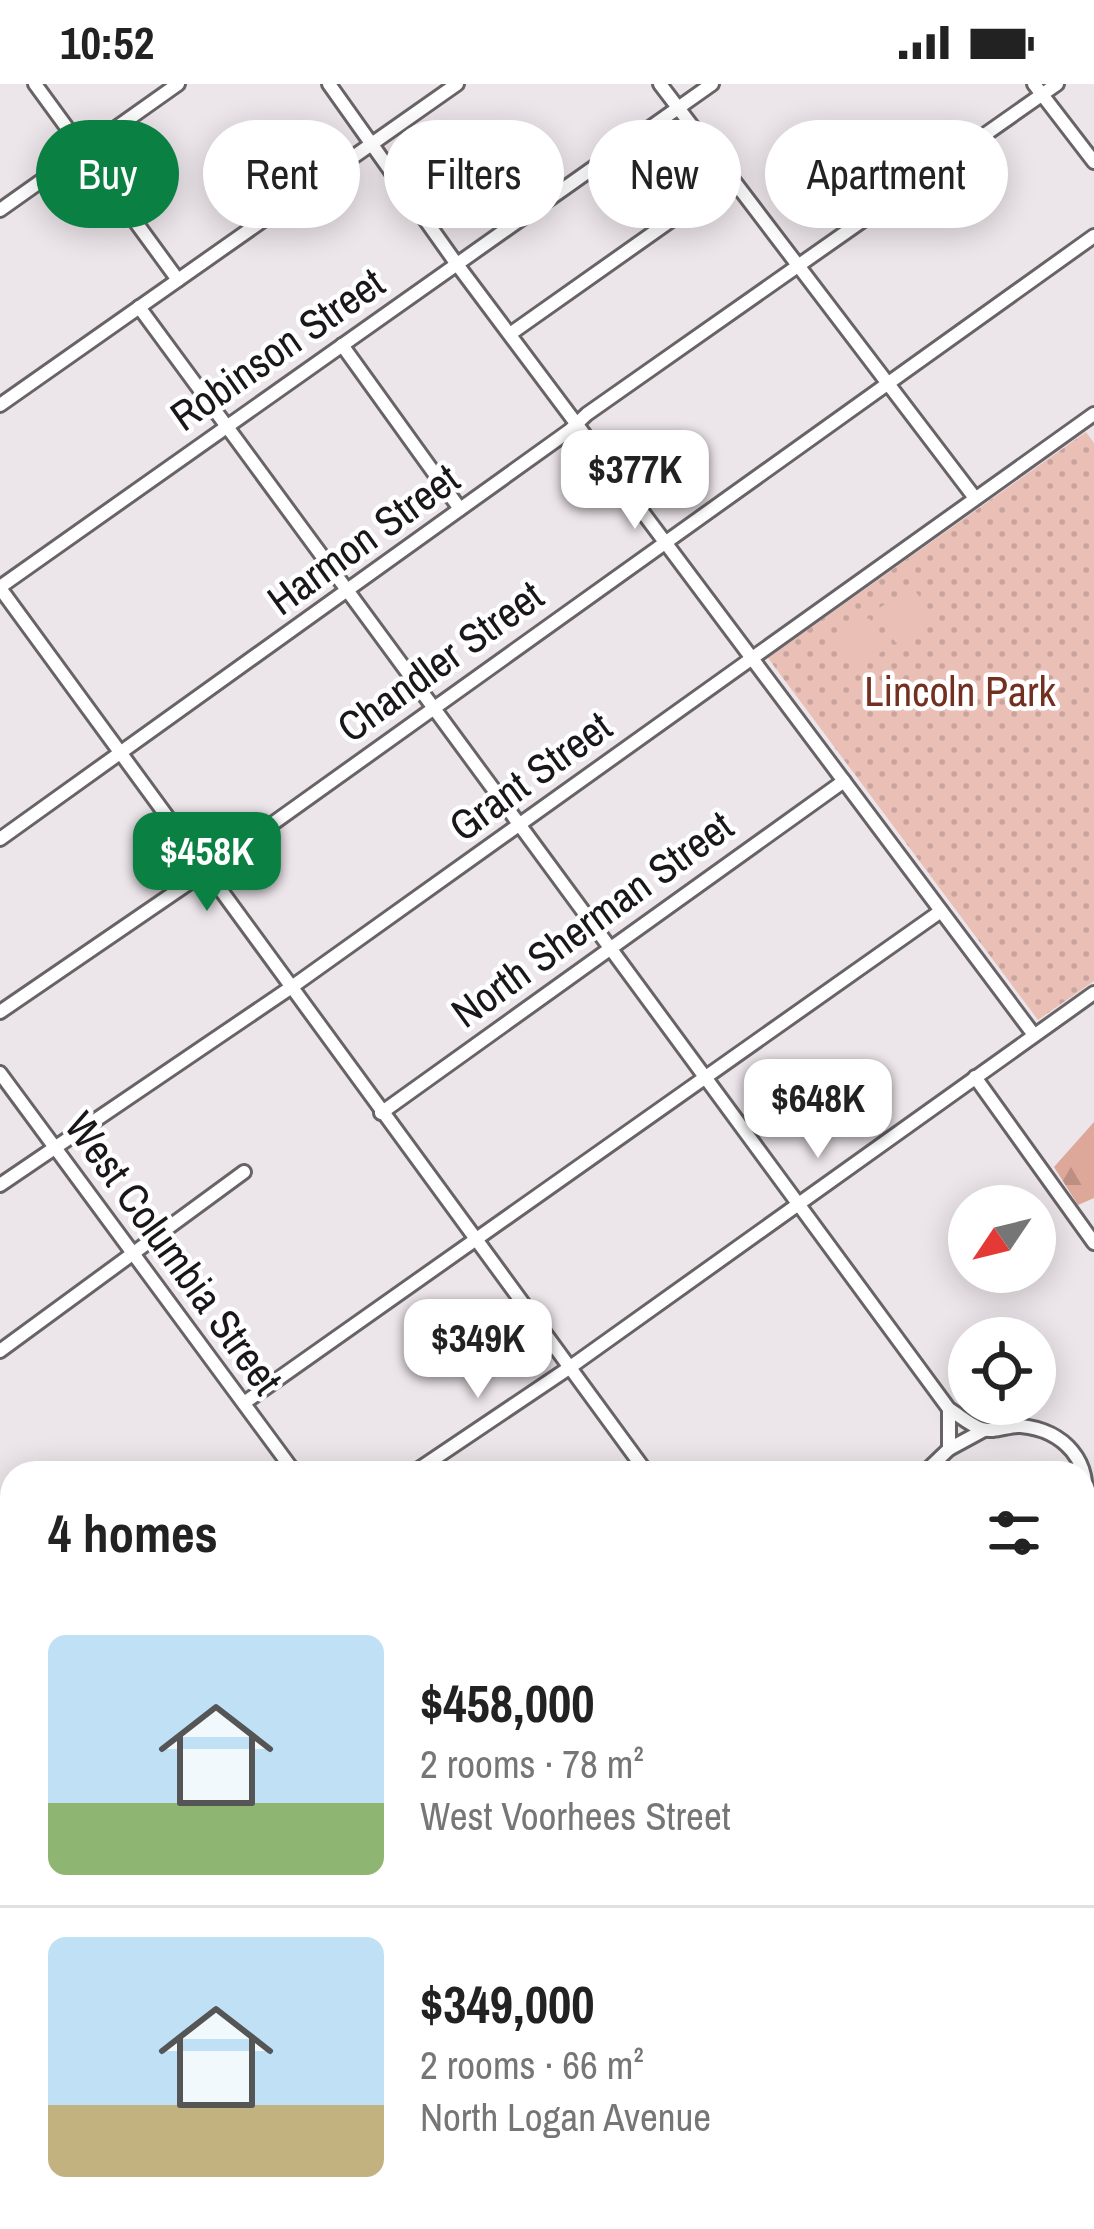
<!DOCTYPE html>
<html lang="en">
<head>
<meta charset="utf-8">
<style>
	body { margin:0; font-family:"Archivo Narrow",sans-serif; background:#f6f6f6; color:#222; height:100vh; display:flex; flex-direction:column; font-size:45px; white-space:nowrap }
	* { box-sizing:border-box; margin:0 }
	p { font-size:39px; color:#767676 }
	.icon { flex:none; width:66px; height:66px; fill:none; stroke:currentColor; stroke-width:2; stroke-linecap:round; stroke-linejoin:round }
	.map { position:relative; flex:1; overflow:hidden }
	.side { position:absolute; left:0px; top:1377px; width:1095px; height:768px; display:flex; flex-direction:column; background:#fff; border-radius:36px 36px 0 0; box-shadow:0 6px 30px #0003 }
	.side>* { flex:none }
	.top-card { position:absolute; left:36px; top:36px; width:1023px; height:108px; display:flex; gap:24px }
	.needle { width:78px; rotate:235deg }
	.tools { position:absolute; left:948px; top:1101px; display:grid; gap:24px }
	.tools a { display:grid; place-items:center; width:108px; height:108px; border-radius:50%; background:#fff; box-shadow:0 6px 30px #0003; font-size:60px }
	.price { position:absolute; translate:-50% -102px; padding:0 27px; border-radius:24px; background:#fff; color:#222; font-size:39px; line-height:78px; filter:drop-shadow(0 3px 6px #0008) }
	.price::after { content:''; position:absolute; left:50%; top:72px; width:36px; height:27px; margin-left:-18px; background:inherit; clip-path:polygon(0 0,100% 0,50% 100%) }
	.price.current { background:#0b8043; color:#fff }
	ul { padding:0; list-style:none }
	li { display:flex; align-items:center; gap:36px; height:300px; padding:0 48px }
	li+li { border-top:3px solid #e0e0e0 }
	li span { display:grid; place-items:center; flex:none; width:336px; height:240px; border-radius:18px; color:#555 }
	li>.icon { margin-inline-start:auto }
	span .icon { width:144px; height:144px; fill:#fffc; stroke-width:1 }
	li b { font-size:51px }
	h2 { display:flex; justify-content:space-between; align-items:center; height:144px; padding:0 48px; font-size:51px }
	.pill { padding:0 42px; border-radius:54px; background:#fff; box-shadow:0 6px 30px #0003; font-size:42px; line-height:108px }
	.pill.current { background:#0b8043; color:#fff }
	.status { display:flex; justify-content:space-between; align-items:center; height:84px; padding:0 60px; background:#fff; direction:ltr }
	.status svg { height:33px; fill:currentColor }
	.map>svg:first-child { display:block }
	.grass { fill:url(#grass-tufts) }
	.forest { fill:url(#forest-firs) }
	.park { fill:url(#park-dots) }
	.garden { fill:#eac0b6 }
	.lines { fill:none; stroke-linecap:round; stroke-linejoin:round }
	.minor-casing { stroke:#686367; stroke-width:18 }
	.minor { stroke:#fff; stroke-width:12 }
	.labels { text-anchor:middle; stroke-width:9; stroke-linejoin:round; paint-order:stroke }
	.street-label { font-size:42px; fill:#191719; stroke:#fff }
	.park-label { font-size:42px; fill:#733020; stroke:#fff }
</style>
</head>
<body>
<div class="status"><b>10:52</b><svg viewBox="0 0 49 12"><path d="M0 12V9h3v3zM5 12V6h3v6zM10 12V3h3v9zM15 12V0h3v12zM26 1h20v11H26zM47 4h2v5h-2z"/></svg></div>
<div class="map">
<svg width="1094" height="2145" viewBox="0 0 1094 2145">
	<defs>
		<pattern id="grass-tufts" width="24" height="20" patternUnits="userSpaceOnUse" patternTransform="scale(3)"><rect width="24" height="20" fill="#eac0b6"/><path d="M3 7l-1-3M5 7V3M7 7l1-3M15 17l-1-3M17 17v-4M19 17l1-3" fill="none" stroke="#c8a49c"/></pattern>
		<pattern id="forest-firs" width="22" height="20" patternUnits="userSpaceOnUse" patternTransform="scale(3)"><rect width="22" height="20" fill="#dda799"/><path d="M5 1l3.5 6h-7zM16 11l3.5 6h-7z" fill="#bd8f83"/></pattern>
		<pattern id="park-dots" width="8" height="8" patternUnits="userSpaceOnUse" patternTransform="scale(3)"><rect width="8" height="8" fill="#eac0b6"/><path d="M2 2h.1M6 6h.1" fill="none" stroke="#c8a49c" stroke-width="1.8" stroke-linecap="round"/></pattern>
	</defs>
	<rect width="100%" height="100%" fill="#ece5ea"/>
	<!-- grass -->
	<g class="grass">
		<path d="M1083,1992l11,15v138h-135l-7,-12h131z"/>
		<path d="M505,2133h393v12h-395z"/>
	</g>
	<!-- forest -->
	<g class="forest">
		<path d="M1094,1038v76l-16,7 -24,-38z"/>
		<path d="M12,1580v113l-12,8v-116z"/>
		<path d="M0,1872l12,13v99l-12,8z"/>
		<path d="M1089,1880l5,6v121l-11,-15v-110z"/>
		<path d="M12,2009v124h136l-3,12h-145v-69l11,-8 -11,-7v-45z"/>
		<path d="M219,2133h214l14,12h-236z"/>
		<path d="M928,2133h77l3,12h-74z"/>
	</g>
	<!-- park -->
	<path class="park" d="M1086,348l8,11v538l-56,39 -270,-362z"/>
	<!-- garden -->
	<g class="garden">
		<path d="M912,502l21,31 -37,26 -21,-32z"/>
		<path d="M869,534l20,29 -33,22 -20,-30z"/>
	</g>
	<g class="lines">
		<!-- minor casing -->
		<g class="minor-casing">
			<g id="minor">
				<path d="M35,0l143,196"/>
				<path d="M329,0l127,179 578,772"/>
				<path d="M660,0l315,414"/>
				<path d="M1034,0l60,78"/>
				<path d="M0,126l178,-126"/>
				<path d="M139,223l810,1102c10,6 22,17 33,20 12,4 27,-4 39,-3 43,4 73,37 62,79"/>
				<path d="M510,250l221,-156"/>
				<path d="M342,261l118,164"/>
				<path d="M0,321l457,-321"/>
				<path d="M0,503l712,-503"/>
				<path d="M0,504l647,885"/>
				<path d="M0,755l569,-408 18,-17 470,-330"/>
				<path d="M0,928l212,-145 882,-631"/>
				<path d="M0,989l295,400"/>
				<path d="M975,993l119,166"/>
				<path d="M381,1029l463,-332"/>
				<path d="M0,1101l296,-201 798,-570"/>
				<path d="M0,1267l244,-179"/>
				<path d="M244,1319l697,-492"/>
				<path d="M949,1365l35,-19"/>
				<path d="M413,1389l156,-105 525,-375"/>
				<path d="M924,1389l25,-24v-40"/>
				<path d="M0,1441l12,-9"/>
				<path d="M0,1454l12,16"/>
				<path d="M0,1576l12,-5"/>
				<path d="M1083,1697l11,61"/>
				<path d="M0,1803l12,-9"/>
				<path d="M1083,1853l11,-27"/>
				<path d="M0,2001l12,-7"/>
				<path d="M164,2133v1"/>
				<path d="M1025,2133l10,12"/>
			</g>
		</g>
		<!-- minor -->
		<use href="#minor" class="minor"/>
	</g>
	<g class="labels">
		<!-- street labels -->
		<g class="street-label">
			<text transform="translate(277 265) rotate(-35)" y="15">Robinson Street</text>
			<text transform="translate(363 455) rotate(-36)" y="15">Harmon Street</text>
			<text transform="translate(440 577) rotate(-36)" y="15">Chandler Street</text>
			<text transform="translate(530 692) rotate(-36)" y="15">Grant Street</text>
			<text transform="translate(592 835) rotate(-36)" y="15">North Sherman Street</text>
			<text transform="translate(174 1169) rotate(54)" y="15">West Columbia Street</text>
		</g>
		<!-- park labels -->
		<g class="park-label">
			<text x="960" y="622">Lincoln Park</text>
		</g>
	</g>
</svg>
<div class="tools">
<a><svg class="needle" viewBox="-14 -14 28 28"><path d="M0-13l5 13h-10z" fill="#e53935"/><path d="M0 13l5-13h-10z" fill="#767676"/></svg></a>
<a><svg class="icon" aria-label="locate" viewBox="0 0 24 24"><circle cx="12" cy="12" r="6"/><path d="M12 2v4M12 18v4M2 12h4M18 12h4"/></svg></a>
</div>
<b class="price" style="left:635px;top:448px">$377K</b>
<b class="price current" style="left:207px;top:830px">$458K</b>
<b class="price" style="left:818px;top:1077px">$648K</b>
<b class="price" style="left:478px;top:1317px">$349K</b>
<div class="top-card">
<a class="pill current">Buy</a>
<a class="pill">Rent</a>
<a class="pill">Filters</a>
<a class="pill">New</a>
<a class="pill">Apartment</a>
</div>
<section class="side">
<h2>4 homes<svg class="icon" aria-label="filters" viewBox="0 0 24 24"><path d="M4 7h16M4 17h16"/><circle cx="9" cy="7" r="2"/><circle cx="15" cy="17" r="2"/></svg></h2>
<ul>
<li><span style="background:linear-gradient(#bfe0f5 70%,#8fb573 0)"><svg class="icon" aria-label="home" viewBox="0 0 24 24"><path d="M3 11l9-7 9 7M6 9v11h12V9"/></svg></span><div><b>$458,000</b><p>2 rooms · 78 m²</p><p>West Voorhees Street</p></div></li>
<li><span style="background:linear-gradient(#bfe0f5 70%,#c2b280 0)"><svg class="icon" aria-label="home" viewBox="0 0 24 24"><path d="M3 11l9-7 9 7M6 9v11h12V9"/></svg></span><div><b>$349,000</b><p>2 rooms · 66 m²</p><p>North Logan Avenue</p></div></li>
</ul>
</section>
</div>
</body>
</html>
